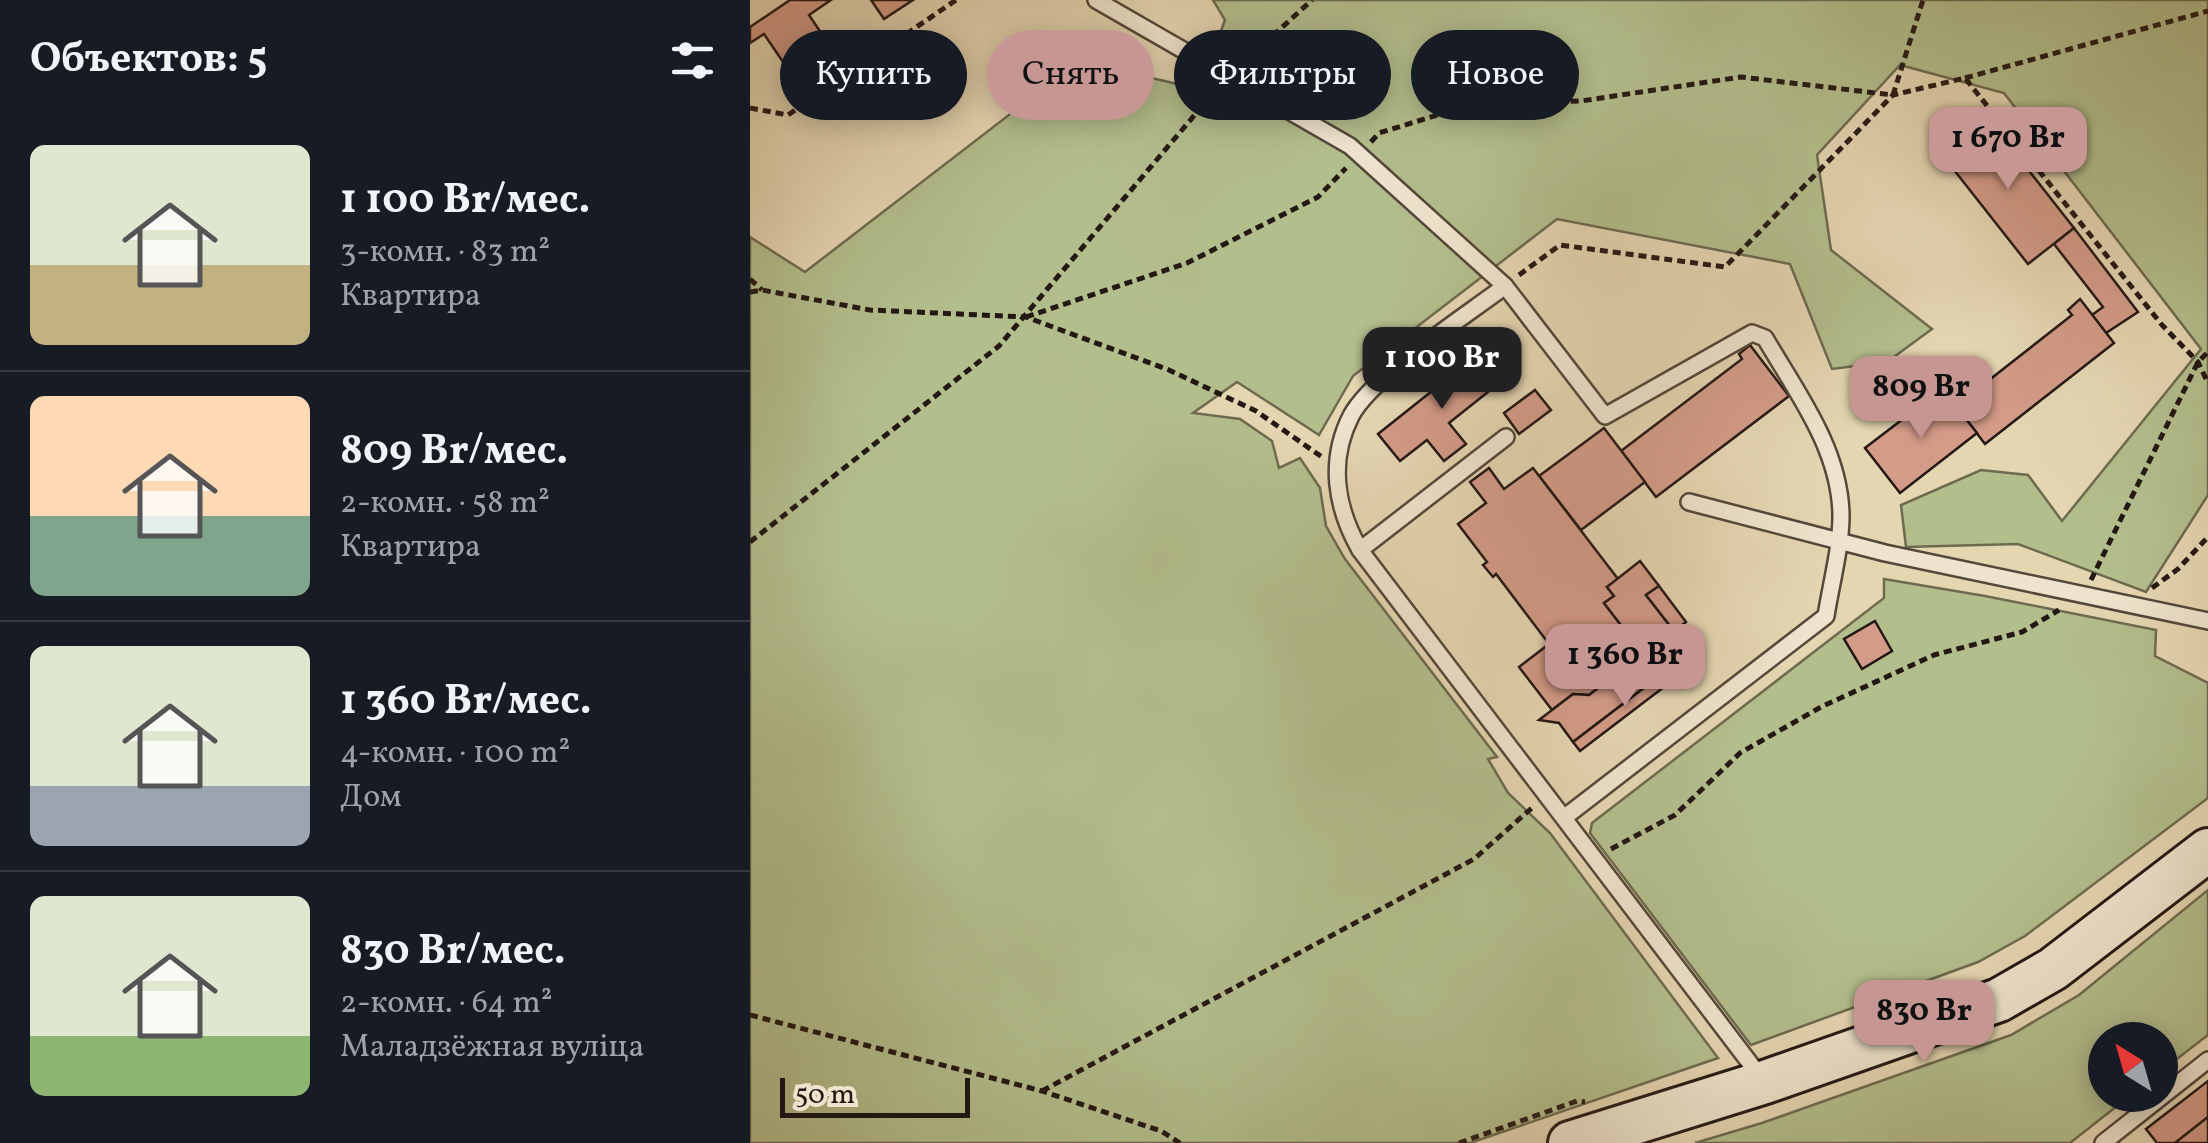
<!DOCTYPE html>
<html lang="ru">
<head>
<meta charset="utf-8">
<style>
	body { margin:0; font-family:Vollkorn,serif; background:#20242c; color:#f1f3f6; height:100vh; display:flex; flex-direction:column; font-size:38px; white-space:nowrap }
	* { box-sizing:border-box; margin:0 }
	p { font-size:32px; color:#9ea1a6 }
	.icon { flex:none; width:55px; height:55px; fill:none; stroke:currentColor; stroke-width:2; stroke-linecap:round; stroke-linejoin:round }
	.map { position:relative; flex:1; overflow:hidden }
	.panel { display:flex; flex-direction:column; background:#171b24; width:750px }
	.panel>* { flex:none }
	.guide { position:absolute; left:30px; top:30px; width:950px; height:90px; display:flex; gap:20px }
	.needle { width:65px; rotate:323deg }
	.controls { position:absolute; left:1338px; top:1022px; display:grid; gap:20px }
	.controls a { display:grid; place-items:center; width:90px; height:90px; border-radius:50%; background:#171b24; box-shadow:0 5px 25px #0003; font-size:50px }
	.scale { position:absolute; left:30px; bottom:25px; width:190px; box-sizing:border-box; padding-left:10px; border:5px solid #241813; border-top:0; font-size:28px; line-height:35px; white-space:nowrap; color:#241813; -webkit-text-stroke:8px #eee4cd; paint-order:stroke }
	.price { position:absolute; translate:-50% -85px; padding:0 22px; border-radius:20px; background:#c59692; color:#111; font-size:32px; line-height:65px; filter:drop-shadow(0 2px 5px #0008) }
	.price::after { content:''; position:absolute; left:50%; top:60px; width:30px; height:22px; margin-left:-15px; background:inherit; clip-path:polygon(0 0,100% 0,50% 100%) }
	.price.active { background:#222; color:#fff }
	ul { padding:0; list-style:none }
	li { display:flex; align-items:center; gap:30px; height:250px; padding:0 30px }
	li+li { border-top:2px solid #363941 }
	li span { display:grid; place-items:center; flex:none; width:280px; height:200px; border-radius:15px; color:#555 }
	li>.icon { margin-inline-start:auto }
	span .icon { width:120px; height:120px; fill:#fffc; stroke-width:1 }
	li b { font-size:42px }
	h2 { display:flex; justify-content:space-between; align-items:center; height:120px; padding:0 30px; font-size:42px }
	.chip { padding:0 35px; border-radius:45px; background:#171b24; box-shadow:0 5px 25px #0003; font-size:35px; line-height:90px }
	.chip.active { background:#c59692; color:#111 }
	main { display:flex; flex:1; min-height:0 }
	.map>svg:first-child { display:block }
	.green { fill:#b3be8d; stroke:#6c6b50; stroke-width:2.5 }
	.building { fill:#d39b88; stroke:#241813; stroke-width:2.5 }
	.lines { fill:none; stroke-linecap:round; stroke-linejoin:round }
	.lane-casing { stroke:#54483b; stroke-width:20 }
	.secondary-casing { stroke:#241813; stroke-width:48 }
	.path { stroke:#241813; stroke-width:5; stroke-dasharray:8 5; stroke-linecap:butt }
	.lane { stroke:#eee4cd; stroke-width:15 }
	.secondary { stroke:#eee4cd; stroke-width:42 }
</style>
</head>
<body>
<main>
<section class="panel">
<h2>Объектов: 5<svg class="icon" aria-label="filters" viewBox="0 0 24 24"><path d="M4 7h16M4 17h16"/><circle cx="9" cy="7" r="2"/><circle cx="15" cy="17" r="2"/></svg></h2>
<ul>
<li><span style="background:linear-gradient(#dfe7d0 60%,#c2b280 0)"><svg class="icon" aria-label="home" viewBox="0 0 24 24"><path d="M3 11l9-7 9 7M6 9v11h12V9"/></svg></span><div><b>1 100 Br/мес.</b><p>3-комн. · 83 m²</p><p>Квартира</p></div></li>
<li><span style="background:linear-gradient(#ffd9b3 60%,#7fa58c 0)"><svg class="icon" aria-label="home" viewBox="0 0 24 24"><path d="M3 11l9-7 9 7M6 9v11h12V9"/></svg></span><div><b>809 Br/мес.</b><p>2-комн. · 58 m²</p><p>Квартира</p></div></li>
<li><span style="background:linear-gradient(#dfe7d0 70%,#9aa5b1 0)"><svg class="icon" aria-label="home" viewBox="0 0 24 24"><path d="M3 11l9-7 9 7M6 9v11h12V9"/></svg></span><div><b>1 360 Br/мес.</b><p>4-комн. · 100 m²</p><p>Дом</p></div></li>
<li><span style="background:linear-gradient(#dfe7d0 70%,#8fb573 0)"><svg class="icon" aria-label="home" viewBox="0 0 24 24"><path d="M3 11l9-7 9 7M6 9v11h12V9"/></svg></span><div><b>830 Br/мес.</b><p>2-комн. · 64 m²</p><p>Маладзёжная вуліца</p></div></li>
</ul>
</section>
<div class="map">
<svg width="1458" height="1143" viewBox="0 0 1458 1143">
	<rect width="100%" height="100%" fill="#e5d6b2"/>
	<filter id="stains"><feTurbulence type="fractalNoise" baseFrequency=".002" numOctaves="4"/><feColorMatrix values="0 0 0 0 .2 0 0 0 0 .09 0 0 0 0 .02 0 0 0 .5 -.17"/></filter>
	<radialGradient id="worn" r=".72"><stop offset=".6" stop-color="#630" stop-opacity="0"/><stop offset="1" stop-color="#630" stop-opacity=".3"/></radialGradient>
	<!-- green -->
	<g class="green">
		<path d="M463,0h995v495l-62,97 -128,-48 -112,3 -5,-42 80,-35 47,5 34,46 139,-172 -197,-256 -104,-28 -83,90 14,95 101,79 -45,33 -55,7 -42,-105 -233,-45 -204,157 -34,59 -82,-53 -44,31 47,6 32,22 7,27 21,-10 20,30 6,38 19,33 152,198 -9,2 20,34 42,40 168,225 -248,85h-720v-906l55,35 274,-211 120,28 26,-69z"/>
		<path d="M1134,579l101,17 171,34 -1,26 53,27v115l-183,138 -47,26 -227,83 -161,-212 2,-10 292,-225z"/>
		<path d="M1458,890v145l-48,37v-32h-55v55h26l-61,48h-375l67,-20 249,-88 68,-40z"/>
	</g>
	<!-- building -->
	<g class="building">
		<path d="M40,0h41l-22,15 27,40 -40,26 -32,-47 -14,9v-16z"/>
		<path d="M121,0h42l-29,19z"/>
		<path d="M1239,120l85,108 -46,36 -85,-108z"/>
		<path d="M1324,228l64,84 -32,21 -14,-18 11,-8 -49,-63z"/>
		<path d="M1330,299l34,44 -129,101 -29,-38 116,-91 -4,-5z"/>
		<path d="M1000,345l39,51 -133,101 -35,-46 121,-92 -3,-5z"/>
		<path d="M731,352l22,28 -54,43 17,21 -22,17 -17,-21 -27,21 -22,-27z"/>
		<path d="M1192,389l35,44 -77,60 -35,-45z"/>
		<path d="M785,390l16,20 -32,24 -15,-21z"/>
		<path d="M854,428l41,54 -64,48 -42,-54z"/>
		<path d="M739,468l15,21 29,-21 85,111 -11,8 7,9 -10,7 39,51 -54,41 -16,-1 -21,16 -33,-43 30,-23 -53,-70 -3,3 -10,-12 4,-3 -29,-38 28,-21 -16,-21z"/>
		<path d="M890,561l19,25 -13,9 28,36 -3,2 4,6 3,-2 19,25 -20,15 -7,-9 -97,74 -14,-19 -20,-3 34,-26 16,1 54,-41 -39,-51 10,-7 -7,-9z"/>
		<path d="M909,586l27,36 -12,9 -28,-36z"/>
		<path d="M1125,621l17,30 -30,18 -18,-30z"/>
		<path d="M920,668l7,9 -97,74 -7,-9z"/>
		<path d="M1458,1081v36l-33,26h-18l-11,-14z"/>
		<path d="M1458,1117v26h-33z"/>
	</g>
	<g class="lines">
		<!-- lane casing -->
		<g class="lane-casing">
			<g id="lane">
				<path d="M346,0l254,146 155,140"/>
				<path d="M939,502l196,51 323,68"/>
				<path d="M610,550l146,-113"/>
				<path d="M815,817l261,-201c5,-32 15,-68 15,-101 -1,-66 -44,-122 -76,-177l-13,-5 -147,83 -100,-130c-38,29 -134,91 -154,130 -23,45 -15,92 9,134l402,529"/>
				<path d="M1353,1143l105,-83"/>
			</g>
		</g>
		<!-- secondary casing -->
		<g class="secondary-casing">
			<path id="secondary" d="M820,1143l195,-61 234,-82 54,-31 155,-119"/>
		</g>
		<!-- path -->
		<g class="path">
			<path d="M494,62l68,-62"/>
			<path d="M1215,78l243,-67"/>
			<path d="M0,108l38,7 168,-115"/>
			<path d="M621,142l8,-9 91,-28 111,-4 160,-24 152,18 30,-95"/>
			<path d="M769,275l41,-30 165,22 168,-172 72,-17 197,247 36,37 10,21"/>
			<path d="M0,279l12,11"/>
			<path d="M0,292l12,-2 108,20 156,7 143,53 87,41 66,46"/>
			<path d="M276,317l161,-54 131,-66 28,-29"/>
			<path d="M0,542l249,-196 216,-255"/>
			<path d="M1341,580l107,-218 10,-10"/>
			<path d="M1402,588l26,-19 30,-32"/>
			<path d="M861,849l64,-34 65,-62 81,-46 113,-52 88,-23 37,-22"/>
			<path d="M0,1015l292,76 119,40 19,12"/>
			<path d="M292,1091l432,-232 60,-53"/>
			<path d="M709,1143l118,-42 8,1"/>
		</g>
		<!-- lane -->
		<use href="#lane" class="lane"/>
		<!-- secondary -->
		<use href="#secondary" class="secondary"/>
	</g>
	<rect width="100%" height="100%" filter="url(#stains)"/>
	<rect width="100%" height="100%" fill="url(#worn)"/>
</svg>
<div class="controls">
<a><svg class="needle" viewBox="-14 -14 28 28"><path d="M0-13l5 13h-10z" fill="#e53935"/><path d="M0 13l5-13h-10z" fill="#9ea1a6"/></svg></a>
</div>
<div class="scale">50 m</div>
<b class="price" style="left:1258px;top:192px">1 670 Br</b>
<b class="price active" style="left:692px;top:412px">1 100 Br</b>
<b class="price" style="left:1171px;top:441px">809 Br</b>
<b class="price" style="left:875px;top:709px">1 360 Br</b>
<b class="price" style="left:1174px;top:1065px">830 Br</b>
<div class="guide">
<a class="chip">Купить</a>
<a class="chip active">Снять</a>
<a class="chip">Фильтры</a>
<a class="chip">Новое</a>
</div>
</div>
</main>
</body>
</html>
